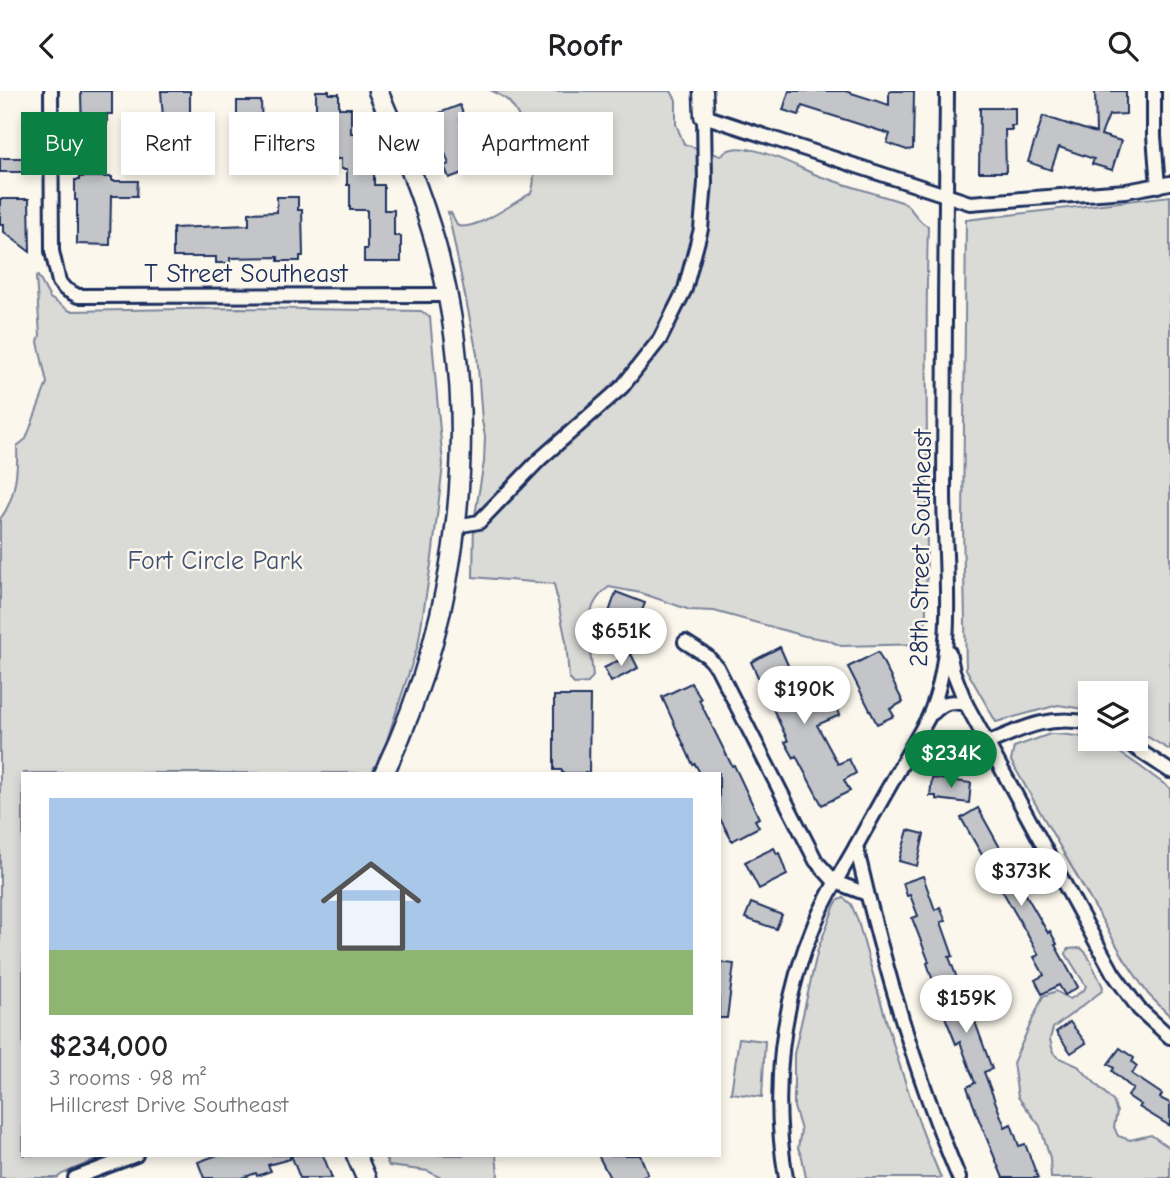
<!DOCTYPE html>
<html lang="en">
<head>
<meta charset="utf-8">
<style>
	body { margin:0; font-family:"Comic Neue",sans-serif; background:#f2f2f2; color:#202124; height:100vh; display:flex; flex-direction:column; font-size:26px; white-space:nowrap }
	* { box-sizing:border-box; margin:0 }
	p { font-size:23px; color:#757577 }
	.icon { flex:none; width:38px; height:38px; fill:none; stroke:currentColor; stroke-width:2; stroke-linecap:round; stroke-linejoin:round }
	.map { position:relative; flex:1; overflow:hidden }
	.drawer { position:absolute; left:21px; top:681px; width:700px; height:385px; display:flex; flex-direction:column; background:#fff; border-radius:0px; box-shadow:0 4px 10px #0003 }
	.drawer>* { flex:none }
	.banner { position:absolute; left:21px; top:21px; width:700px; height:63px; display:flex; gap:14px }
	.controls { position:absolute; left:1078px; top:590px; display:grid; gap:14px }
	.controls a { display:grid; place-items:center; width:70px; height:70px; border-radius:0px; background:#fff; box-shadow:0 4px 10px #0003; font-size:35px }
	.price { position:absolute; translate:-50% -60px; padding:0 16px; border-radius:24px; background:#fff; color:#222; font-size:23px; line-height:46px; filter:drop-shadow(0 2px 4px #0008) }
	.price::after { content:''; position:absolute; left:50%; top:42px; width:21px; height:16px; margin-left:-10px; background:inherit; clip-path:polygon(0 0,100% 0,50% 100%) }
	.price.current { background:#0b8043; color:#fff }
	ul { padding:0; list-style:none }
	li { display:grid; align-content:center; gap:14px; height:371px; padding:0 28px }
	li span { display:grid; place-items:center; height:217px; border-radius:0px; color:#555 }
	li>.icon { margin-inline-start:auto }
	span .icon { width:126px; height:126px; fill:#fffc; stroke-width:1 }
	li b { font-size:30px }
	.tag { padding:0 24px; border-radius:0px; background:#fff; box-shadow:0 4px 10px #0003; font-size:24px; line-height:63px }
	.tag.current { background:#0b8043; color:#fff }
	header { display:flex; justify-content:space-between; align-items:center; height:91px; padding:0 28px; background:#fff; font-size:32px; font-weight:800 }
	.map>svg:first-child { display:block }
	.green { fill:#dadad7; stroke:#7a849a; stroke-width:2 }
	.building { fill:#c3c5c9; stroke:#1b2f5e; stroke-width:2 }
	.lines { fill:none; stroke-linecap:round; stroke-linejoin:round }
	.street-casing { stroke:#1b2f5e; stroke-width:18 }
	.secondary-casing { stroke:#1b2f5e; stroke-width:23 }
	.street { stroke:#fbf7ec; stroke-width:12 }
	.secondary { stroke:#fbf7ec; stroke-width:18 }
	.labels { text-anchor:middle; stroke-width:5; stroke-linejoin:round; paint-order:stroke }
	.street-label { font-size:26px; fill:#1b2f5e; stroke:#fbf7ec }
	.park-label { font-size:26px; fill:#415176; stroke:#fbf7ec }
</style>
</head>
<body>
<header><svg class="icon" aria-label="back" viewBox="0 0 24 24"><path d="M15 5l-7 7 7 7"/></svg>Roofr<svg class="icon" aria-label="search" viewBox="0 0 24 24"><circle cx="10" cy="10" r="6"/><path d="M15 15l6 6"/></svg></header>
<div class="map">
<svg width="1170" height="1087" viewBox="0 0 1170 1087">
	<rect width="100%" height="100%" fill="#fbf7ec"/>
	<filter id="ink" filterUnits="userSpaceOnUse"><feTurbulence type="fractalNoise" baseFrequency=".0143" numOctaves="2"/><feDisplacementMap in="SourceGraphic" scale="14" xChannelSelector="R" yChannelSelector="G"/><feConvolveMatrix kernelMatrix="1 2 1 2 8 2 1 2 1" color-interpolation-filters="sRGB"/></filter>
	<g filter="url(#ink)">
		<!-- green -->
		<g class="green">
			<path d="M492,0h179l5,9v24l8,20 37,12c17,-24 80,14 101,21 27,9 55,17 83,26 8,7 14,20 23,23 -4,139 2,279 -3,418l-84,2 -13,-6 -23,-4 -91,-25 -24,-1 -49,-17 -32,-6c-30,21 -19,57 -16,89l-5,7 -14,1 -5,-6 -3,-37 -12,-57 -81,-7 1,-56 10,-59 1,-26 -3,-15 -5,-67 -29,-142 3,1 7,13c20,4 55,-23 73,-33 9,-22 -6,-72 -21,-90 -4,-5 -11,-8 -18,-12z"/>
			<path d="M1170,105v554l-34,-20v-37h-46v17l-32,-5 -62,17 -30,-53 -3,-144 3,-305z"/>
			<path d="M38,185l12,22 20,13 170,-3 181,3 9,6 13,148 -11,93 -14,87 -32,98 -14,30h-349v382h84l-45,19 -5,4h-57v-659c16,-20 18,-49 17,-73l9,-7 21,-56 -9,-41 2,-7 -4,-58z"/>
			<path d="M1050,643c56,-1 76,24 120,54v228l-22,-22 -23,-34 -114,-199 3,-14z"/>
			<path d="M844,807l7,6 6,14c25,87 48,177 84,260h-135l-4,-21 -4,-9 3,-18 -7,-23v-53l24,-105 17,-44 3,-5z"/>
			<path d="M1081,857l6,6 16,33 -1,4 -49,37 -3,11 3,13 4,5 21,9 35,35 4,11 -3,15 4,9 12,4 21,-5 19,13v30h-119l-1,-20 -10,-32 -22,-29 -5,-34 30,-67 13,-5 14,8 14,-9 2,-4 -20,-32 1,-5z"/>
			<path d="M739,947l26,3 -3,56 -31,-4z"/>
			<path d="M384,1064h112l2,20 -2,3h-55l-13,-7 -39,-5z"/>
		</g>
		<!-- building -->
		<g class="building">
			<path d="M81,0h31v23h-5v10h-3v28h-19v-4h-6v-12h3z"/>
			<path d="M161,0h29v27h-27z"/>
			<path d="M316,0h13v3h10v14h12v25h12v26h11v26h10v25h10v26h7v26h-37v-13h3v-39h-17v-25h-3v-16h-6v-10h-10v-18l-15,-2z"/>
			<path d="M789,0h56l44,14v-14h25l-1,58 -6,1 -20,-7 3,-9 -88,-28 -3,9 -16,-5z"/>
			<path d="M1095,0h31v23l-17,1 -8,20 20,6 -9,29 -20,-6 2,-5 -35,-12 -8,23 -23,-8 15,-46 53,17z"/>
			<path d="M237,10h24l1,29h-25z"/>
			<path d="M460,14l4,12 -4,2 8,22 7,14 3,-1 4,12 -33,12 -5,-12 5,-2 -13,-35 -5,2 -5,-13z"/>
			<path d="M980,17h35v18h-4l1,4h-7l1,42h-27z"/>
			<rect x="0" y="67" width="26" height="14"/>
			<path d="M79,86h33v4h26l-1,15h-26l-1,49 -33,-1v-44h-2v-20h4z"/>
			<path d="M277,106h21v13h4l1,46h-3v5h-22v-4l-48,1v5h-14v-6h-43v-29l76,-3v-12l28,-1z"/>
			<path d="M0,108h29l1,53 -26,-20v-8h-4z"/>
			<path d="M616,501l29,11 -6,15 -2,-1 -10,26 -32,-13 6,-15 6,3z"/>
			<path d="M780,556l23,53 25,-13 12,28 -23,10 21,39 11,-5 7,14 -12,7 6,11 -28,14 -26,-49 -2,2 -9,-16 3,-1 -37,-79z"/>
			<path d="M878,561l25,50 -13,7 4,7 -17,8 -29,-57z"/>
			<path d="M631,563l7,14 -27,14 -7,-14z"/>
			<path d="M691,592l10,16 -2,1 33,66 2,-1 25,53 -4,2 4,7 -27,14 -13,-24v-44h-19l-5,-9 -2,1 -31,-68z"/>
			<path d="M554,605h36l-1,77h-27v-3h-8z"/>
			<path d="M932,687l39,5 -2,20 -33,-4v-3h-6z"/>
			<path d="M978,717l51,92 19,33 2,-2 7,13 -2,1 23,42 -13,8 -6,-10 -17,9 -7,-14 9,-5 -10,-18 5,-2 -78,-137z"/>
			<path d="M908,739l16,4 -7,32 -18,-5z"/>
			<path d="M774,757l3,6 2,-1 8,22 -28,14 -14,-27z"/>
			<path d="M923,785l12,34 5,-3 6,14 -5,1 12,34 -4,1 11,29 -4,1 9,23 5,-2 22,61 -8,3 21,55 6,-3 8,22 6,-2 13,34h-35l-24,-58 -12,-33 8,-4 -15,-41 -4,2 -24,-59 2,-1 -7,-21 2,-1 -17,-44 6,-2 -8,-21 -3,1 -4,-13z"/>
			<path d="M751,812l31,12 -6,14 -31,-11z"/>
			<path d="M719,871l15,2 -7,54h-8z"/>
			<path d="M1070,931l16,21 -15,10 -15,-21z"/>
			<path d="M1120,957l14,10 -2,4 5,4 -5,8 30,20 -2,4 10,5v23l-31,-19 2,-2 -13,-9 5,-7 -21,-18 2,-3 -6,-4z"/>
			<path d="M217,1064h73v4l-22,6 3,6 -14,5 -1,-3 -14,5h-38l-6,-16z"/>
			<path d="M291,1064h32l9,23h-32z"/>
			<path d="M598,1064h42l8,19 -10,4h-28z"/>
		</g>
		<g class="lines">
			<!-- street casing -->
			<g class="street-casing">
				<g id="street">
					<path d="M51,0l1,160 7,31 6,7 13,7 369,-1"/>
					<path d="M1154,0v45l4,50"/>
					<path d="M456,435l23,-4 61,-63 82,-72 38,-48 25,-50 16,-60 4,-46 -1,-67 266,87 156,-12 44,-8"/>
					<path d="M685,551l22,14 10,11 99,194 19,21 32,12"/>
					<path d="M949,561l4,19 13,33 147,269 26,36 31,28"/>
					<path d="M933,622c11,-11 17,-13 33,-9"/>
					<path d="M1122,648l48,32"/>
					<path d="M988,652c37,-16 61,-28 102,-20"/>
					<path d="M856,755c26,113 58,225 103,332"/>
					<path d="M75,1087l61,-23"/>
					<path d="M786,1087c-15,-85 -5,-175 29,-255 11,-26 26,-51 40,-75 24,-44 49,-87 73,-130 30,-65 16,-156 16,-227 1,-133 1,-267 3,-400"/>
				</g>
			</g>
			<!-- secondary casing -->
			<g class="secondary-casing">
				<g id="secondary">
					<path d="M378,0c22,51 43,101 58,154 47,174 26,366 -52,528"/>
					<path d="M703,0l1,25"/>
					<path d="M356,1064l10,23"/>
				</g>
			</g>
			<!-- street -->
			<use href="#street" class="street"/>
			<!-- secondary -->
			<use href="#secondary" class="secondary"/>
		</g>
	</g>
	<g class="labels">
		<!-- street labels -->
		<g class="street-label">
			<text x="246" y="191">T Street Southeast</text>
			<text transform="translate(920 457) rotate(-89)" y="9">28th Street Southeast</text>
		</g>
		<!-- park labels -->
		<g class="park-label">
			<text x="215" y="478">Fort Circle Park</text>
		</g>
	</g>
</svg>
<div class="controls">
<a><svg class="icon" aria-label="layers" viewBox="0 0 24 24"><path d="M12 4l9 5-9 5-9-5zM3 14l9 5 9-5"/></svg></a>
</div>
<b class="price" style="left:621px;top:577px">$651K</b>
<b class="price" style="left:804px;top:635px">$190K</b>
<b class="price current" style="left:951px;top:699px">$234K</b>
<b class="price" style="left:1021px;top:817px">$373K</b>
<b class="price" style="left:966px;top:944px">$159K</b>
<div class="banner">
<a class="tag current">Buy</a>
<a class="tag">Rent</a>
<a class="tag">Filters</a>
<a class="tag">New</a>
<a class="tag">Apartment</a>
</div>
<section class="drawer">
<ul>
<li><span style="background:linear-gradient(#a9c7e8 70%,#8fb573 0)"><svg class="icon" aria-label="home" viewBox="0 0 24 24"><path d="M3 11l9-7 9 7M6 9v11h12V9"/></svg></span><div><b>$234,000</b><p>3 rooms · 98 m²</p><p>Hillcrest Drive Southeast</p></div></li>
</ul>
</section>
</div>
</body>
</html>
